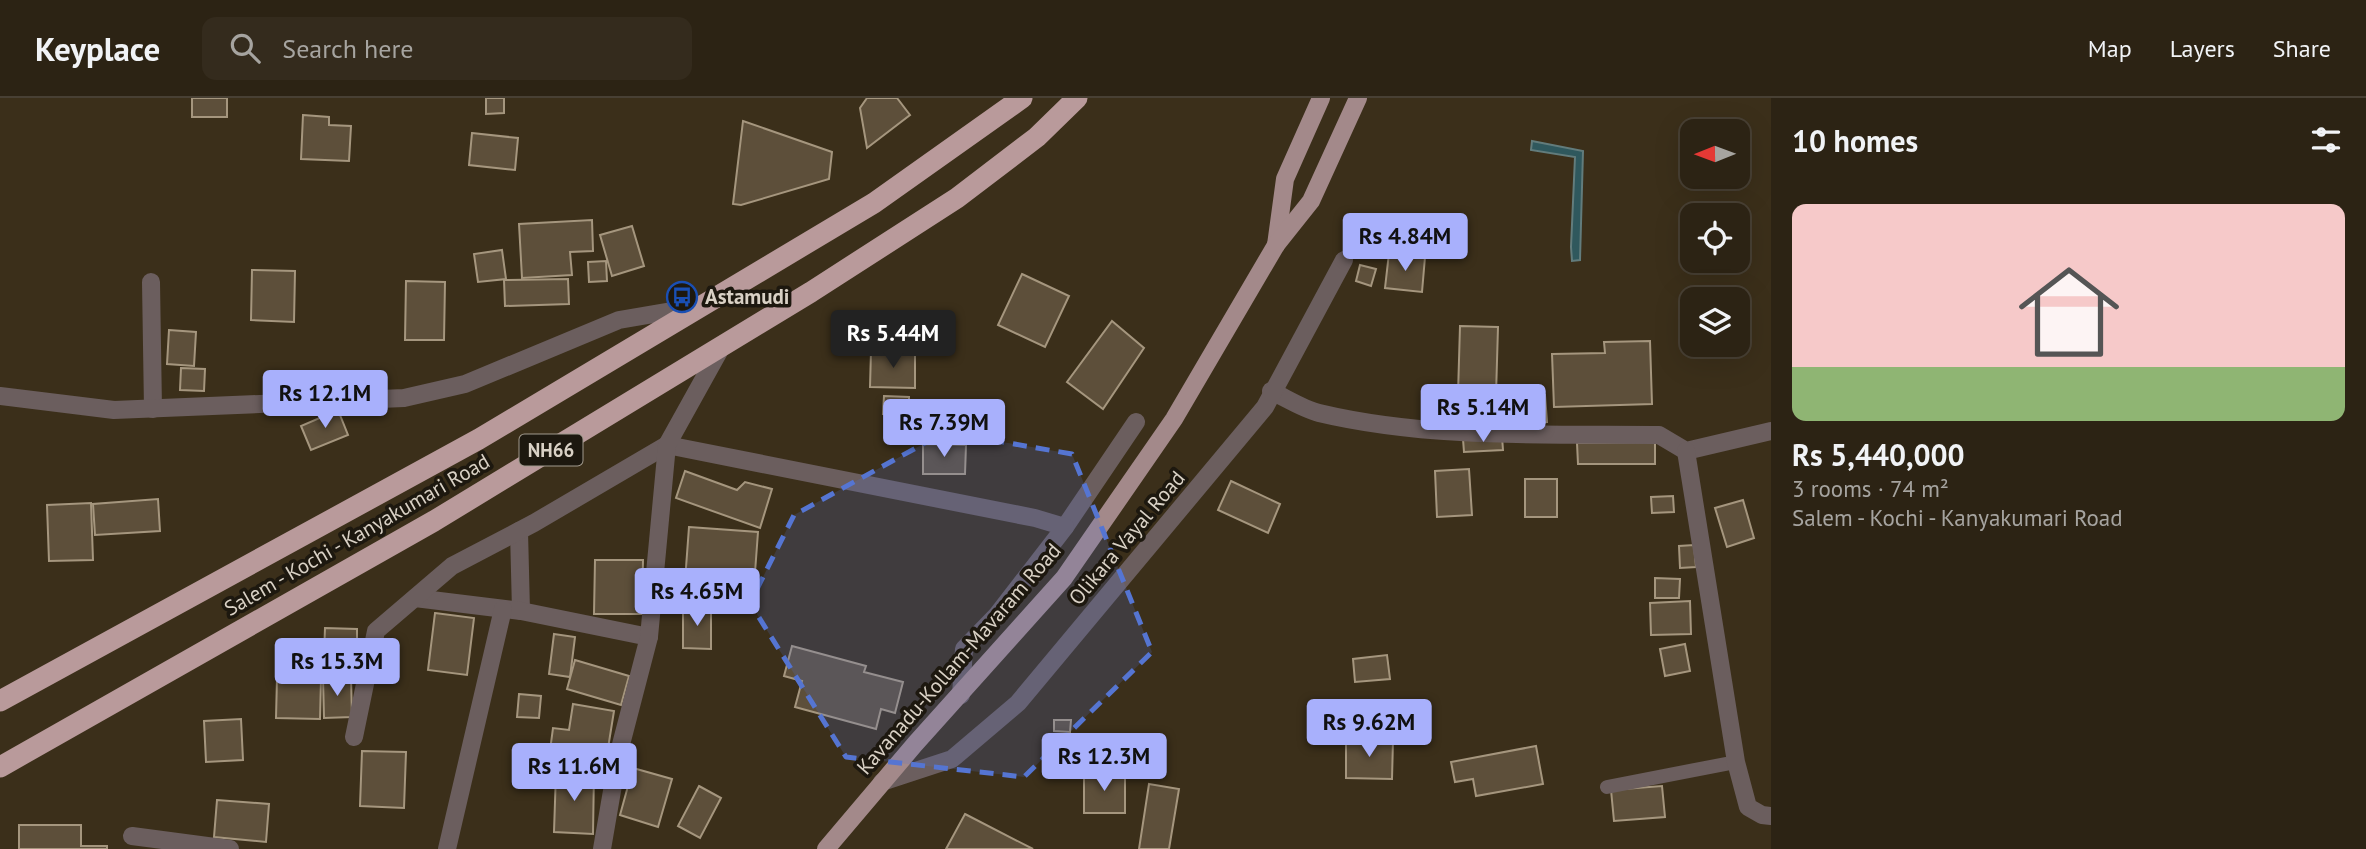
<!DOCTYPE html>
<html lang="en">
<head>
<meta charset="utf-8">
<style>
	body { margin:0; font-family:"PT Sans",sans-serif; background:#342b1d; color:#f1f3f6; height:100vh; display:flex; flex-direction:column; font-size:26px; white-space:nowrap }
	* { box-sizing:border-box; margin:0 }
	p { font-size:23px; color:#a6a4a0 }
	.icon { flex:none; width:38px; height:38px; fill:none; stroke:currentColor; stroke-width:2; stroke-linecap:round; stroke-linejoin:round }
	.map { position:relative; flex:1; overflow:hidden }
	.panel { display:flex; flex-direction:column; background:#2c2314; width:595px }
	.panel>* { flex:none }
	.needle { width:46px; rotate:269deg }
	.controls { position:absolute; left:1680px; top:21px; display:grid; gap:14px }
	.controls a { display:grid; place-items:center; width:70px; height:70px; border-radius:14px; background:#2c2314; box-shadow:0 7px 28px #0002,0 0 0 2px #484034; font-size:35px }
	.price { position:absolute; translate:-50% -60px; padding:0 16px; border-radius:7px; background:#a8b0fc; color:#111; font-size:23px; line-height:46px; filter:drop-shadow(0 2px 4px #0008) }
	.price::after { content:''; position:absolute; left:50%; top:42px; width:21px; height:16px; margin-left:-10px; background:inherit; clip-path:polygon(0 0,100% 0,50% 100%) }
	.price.on { background:#222; color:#fff }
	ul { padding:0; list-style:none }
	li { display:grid; align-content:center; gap:14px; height:371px; padding:0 21px }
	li+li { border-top:2px solid #484034 }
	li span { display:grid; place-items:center; height:217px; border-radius:14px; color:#555 }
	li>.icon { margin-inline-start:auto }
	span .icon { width:126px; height:126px; fill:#fffc; stroke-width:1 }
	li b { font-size:30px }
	h2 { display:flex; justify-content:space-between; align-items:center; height:84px; padding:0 21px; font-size:30px }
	header { display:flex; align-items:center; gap:42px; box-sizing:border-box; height:98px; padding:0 35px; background:#2c2314; border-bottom:2px solid #484034 }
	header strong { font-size:33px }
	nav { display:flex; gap:38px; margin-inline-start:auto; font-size:24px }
	.search { width:490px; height:63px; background:#342b1d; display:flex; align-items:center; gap:18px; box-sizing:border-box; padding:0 24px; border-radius:14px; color:#a6a4a0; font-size:26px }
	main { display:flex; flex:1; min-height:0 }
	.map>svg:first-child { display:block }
	.water { fill:#2f585d; stroke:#627c7c; stroke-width:2 }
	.building { fill:#5d4f3a; stroke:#a5967e; stroke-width:2 }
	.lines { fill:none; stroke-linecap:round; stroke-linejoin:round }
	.lane { stroke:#6b5e5e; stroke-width:14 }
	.street { stroke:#6b5e5e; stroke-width:18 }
	.primary { stroke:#a3898a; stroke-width:18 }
	.highway { stroke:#b99a9b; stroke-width:21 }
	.marked { fill:#5575d2; fill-opacity:0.2; stroke:#5575d2; stroke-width:5; stroke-dasharray:14 9; stroke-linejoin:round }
	.labels { text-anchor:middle; stroke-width:7; stroke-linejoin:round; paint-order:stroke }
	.shield { fill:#1d180f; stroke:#a19a8e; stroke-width:2 }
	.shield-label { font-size:19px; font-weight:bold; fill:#d9d1c5 }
	.poi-label { font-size:21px; font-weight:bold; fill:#d9d1c5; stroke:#1d180f; text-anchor:start }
	.street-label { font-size:21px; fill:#d9d1c5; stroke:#1d180f }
</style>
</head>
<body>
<header>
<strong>Keyplace</strong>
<div class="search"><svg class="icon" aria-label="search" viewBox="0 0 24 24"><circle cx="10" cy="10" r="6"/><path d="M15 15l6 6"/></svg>Search here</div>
<nav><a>Map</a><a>Layers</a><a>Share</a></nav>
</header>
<main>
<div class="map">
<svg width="1771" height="751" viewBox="0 0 1771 751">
	<rect width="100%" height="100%" fill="#3b2f1a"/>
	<!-- water -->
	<path class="water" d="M1532,43l51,10 -3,109 -8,1 -1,-14 4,-90 -44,-7z"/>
	<!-- building -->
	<g class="building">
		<rect x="192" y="0" width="35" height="19"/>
		<path d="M486,0h18v15l-18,1z"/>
		<path d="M867,0h30l13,17 -43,33 -7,-40z"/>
		<path d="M303,17l26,2v8l22,1 -2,35 -48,-2z"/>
		<path d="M743,23l89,31 -3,27 -88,26 -8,-1z"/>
		<path d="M472,35l46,5 -3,32 -46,-5z"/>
		<path d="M1394,119l25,6 -5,21 -25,-6z"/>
		<path d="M592,122l1,31 -23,1 2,23 -50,3 -3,-54z"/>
		<path d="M632,128l12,40 -32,10 -12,-41z"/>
		<path d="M502,152l4,29 -28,3 -4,-28z"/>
		<path d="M1389,155l36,4 -3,35 -37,-4z"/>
		<path d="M606,163l1,20 -18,1 -1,-20z"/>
		<path d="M1360,167l16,4 -5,17 -15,-5z"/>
		<path d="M252,172l43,1 -1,51 -43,-2z"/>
		<path d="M1022,176l47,22 -24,51 -47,-22z"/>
		<path d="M568,181l1,25 -64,2 -1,-26z"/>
		<path d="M406,183l39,1 -1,58h-39z"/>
		<path d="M1112,223l32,27 -41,61 -36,-27z"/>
		<path d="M1460,228l38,1 -2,68 -38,-1z"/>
		<path d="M169,232l27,2 -2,34 -27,-2z"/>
		<path d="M1650,243l2,63 -98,3 -2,-53 53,-1 -1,-11z"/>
		<path d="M871,253l44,1v36l-45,-1z"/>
		<path d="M181,270l24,1 -1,22 -24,-1z"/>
		<path d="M1545,297l2,27 -40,2 -1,-27z"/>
		<path d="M884,298l25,1v18l-26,-1z"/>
		<path d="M338,312l10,25 -37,15 -10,-24z"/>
		<path d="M965,312l1,24 -45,3 -1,-25z"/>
		<path d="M1502,339l1,13 -39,2 -1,-13z"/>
		<path d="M1655,344v22h-77l-1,-21z"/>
		<path d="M923,346l43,1 -1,29h-42z"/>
		<path d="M1469,371l3,46 -35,2 -2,-46z"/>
		<path d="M685,373l52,19 8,-8 27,7 -12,39 -84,-30z"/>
		<rect x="1525" y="381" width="32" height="38"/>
		<path d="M1231,383l49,23 -12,29 -50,-23z"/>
		<path d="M1673,398l1,16 -22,1 -1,-16z"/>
		<path d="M158,401l2,32 -65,4 -2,-31z"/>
		<path d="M1743,402l11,38 -27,9 -12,-39z"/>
		<path d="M91,405l2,57 -44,1 -2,-56z"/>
		<path d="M689,429l69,5 -4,54 -69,-5z"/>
		<path d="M1694,447l2,22 -16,1 -1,-22z"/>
		<path d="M595,462h48l-1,54h-48z"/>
		<path d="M1655,480l25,1 -1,19h-24z"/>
		<path d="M1690,503l1,33 -40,1 -1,-32z"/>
		<path d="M683,509h28v42l-28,-1z"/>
		<path d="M435,515l39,5 -7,57 -39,-5z"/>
		<path d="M325,530l32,1v26h-33z"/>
		<path d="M554,536l21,3 -5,40 -21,-3z"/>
		<path d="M1685,546l5,27 -25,5 -5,-27z"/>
		<path d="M792,548l74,20 -2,6 39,10 -8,31 -14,-4 -5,20 -81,-22 7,-26 -18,-5z"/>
		<path d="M1387,557l3,24 -35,3 -2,-23z"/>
		<path d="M575,562l54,16 -8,29 -54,-16z"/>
		<path d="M351,579l1,40 -28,1 -1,-40z"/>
		<path d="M277,580h44l-1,41 -44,-1z"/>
		<path d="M519,596l22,2 -2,22 -22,-1z"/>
		<path d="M573,606l41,7 -9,56 -56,-9 4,-30 16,2z"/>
		<path d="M241,621l2,41 -37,2 -2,-41z"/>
		<path d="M1054,622h17l-1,12 -16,-1z"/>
		<path d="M1346,642h47l-1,39 -46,-1z"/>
		<path d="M1536,648l7,38 -67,12 -3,-17 -18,3 -4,-20z"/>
		<path d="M362,653l44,1 -2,56 -44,-2z"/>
		<path d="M633,670l39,11 -14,48 -38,-12z"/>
		<path d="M556,674h38l-1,62 -39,-2z"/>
		<rect x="1084" y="675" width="41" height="40"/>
		<path d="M1149,686l30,5 -10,60h-30z"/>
		<path d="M699,688l22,12 -21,40 -22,-12z"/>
		<path d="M1662,688l3,31 -51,4 -3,-31z"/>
		<path d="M217,702l52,4 -3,38 -52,-5z"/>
		<path d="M965,716l68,35h-87z"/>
		<path d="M19,727h62v21h26v3h-88z"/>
	</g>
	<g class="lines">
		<!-- lane -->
		<path class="lane" d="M1607,689l129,-25"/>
		<!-- street -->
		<g class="street">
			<path d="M151,184l2,127"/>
			<path d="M1271,293c15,7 32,18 48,22 109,26 229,21 340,22l27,16 85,-20"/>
			<path d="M0,298l114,14 290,-12 61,-14 154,-64 76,-13"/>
			<path d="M1686,353l50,311 12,45 14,8 9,1"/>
			<path d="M1065,429l71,-105"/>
			<path d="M519,433l2,80"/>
			<path d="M415,500l106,13 128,26"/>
			<path d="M354,639l22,-106 76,-65 82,-43 133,-78 368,73 30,9 -68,88 -33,34 -3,46"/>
			<path d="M882,684l70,-23 66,-56 247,-296 79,-147"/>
			<path d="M132,738l98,13"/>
			<path d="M447,751l56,-240"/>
			<path d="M602,751l16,-93 31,-119 18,-192 55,-99"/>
		</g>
		<!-- primary -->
		<g class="primary">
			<path d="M1276,147l9,-66 36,-81"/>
			<path d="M826,751l89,-105 149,-166 110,-159 102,-174 35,-44 47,-103"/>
		</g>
		<!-- highway -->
		<g class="highway">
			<path d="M0,603l479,-262 395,-236 148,-105"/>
			<path d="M0,669l434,-246 377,-229 146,-94 80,-61 40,-39"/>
		</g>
	</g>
	<!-- marked area -->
	<path class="marked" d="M945,334l127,22 80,198 -128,125 -178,-20 -96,-154 44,-88z"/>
	<!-- icons -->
	<defs>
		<g id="bus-ring" transform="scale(1.575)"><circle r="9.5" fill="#1d180f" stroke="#1a4fb4" stroke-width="1.5"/><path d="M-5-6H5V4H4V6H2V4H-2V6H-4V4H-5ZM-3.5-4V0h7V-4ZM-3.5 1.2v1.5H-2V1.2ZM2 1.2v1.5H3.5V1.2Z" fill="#1a4fb4"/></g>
	</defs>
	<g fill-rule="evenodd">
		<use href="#bus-ring" x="682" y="199"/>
	</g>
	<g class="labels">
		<!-- shield labels -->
		<rect class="shield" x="519.5" y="336.5" width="63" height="31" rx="5"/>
		<g class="shield-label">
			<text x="551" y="359">NH66</text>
		</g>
		<!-- poi labels -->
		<g class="poi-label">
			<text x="705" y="206">Astamudi</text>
		</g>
		<!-- street labels -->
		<g class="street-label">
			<text transform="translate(357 437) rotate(-30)" y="7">Salem - Kochi - Kanyakumari Road</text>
			<text transform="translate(1127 440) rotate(-50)" y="7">Olikara Vayal Road</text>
			<text transform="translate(959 561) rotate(-49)" y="7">Kavanadu-Kollam-Mavaram Road</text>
		</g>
	</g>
</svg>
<div class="controls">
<a><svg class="needle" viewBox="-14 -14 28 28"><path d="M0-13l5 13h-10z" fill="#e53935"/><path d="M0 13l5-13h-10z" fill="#a6a4a0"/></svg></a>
<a><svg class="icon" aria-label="locate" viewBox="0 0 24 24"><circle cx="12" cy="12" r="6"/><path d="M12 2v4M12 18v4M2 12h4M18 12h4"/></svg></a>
<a><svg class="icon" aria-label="layers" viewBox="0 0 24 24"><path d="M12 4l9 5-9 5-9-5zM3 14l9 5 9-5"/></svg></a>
</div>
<b class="price" style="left:1405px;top:175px">Rs 4.84M</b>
<b class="price on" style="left:893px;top:272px">Rs 5.44M</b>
<b class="price" style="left:325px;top:332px">Rs 12.1M</b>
<b class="price" style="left:1483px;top:346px">Rs 5.14M</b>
<b class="price" style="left:944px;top:361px">Rs 7.39M</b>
<b class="price" style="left:697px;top:530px">Rs 4.65M</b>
<b class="price" style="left:337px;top:600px">Rs 15.3M</b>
<b class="price" style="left:1369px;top:661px">Rs 9.62M</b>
<b class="price" style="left:1104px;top:695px">Rs 12.3M</b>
<b class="price" style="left:574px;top:705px">Rs 11.6M</b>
</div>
<section class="panel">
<h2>10 homes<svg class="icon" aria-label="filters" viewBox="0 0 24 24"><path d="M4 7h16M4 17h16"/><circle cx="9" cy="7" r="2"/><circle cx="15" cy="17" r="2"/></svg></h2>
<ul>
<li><span style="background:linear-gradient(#f6c9c9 75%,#8fb573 0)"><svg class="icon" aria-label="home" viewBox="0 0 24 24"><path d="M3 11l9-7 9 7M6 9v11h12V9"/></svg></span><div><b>Rs 5,440,000</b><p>3 rooms · 74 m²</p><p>Salem - Kochi - Kanyakumari Road</p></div></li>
</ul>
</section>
</main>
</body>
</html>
